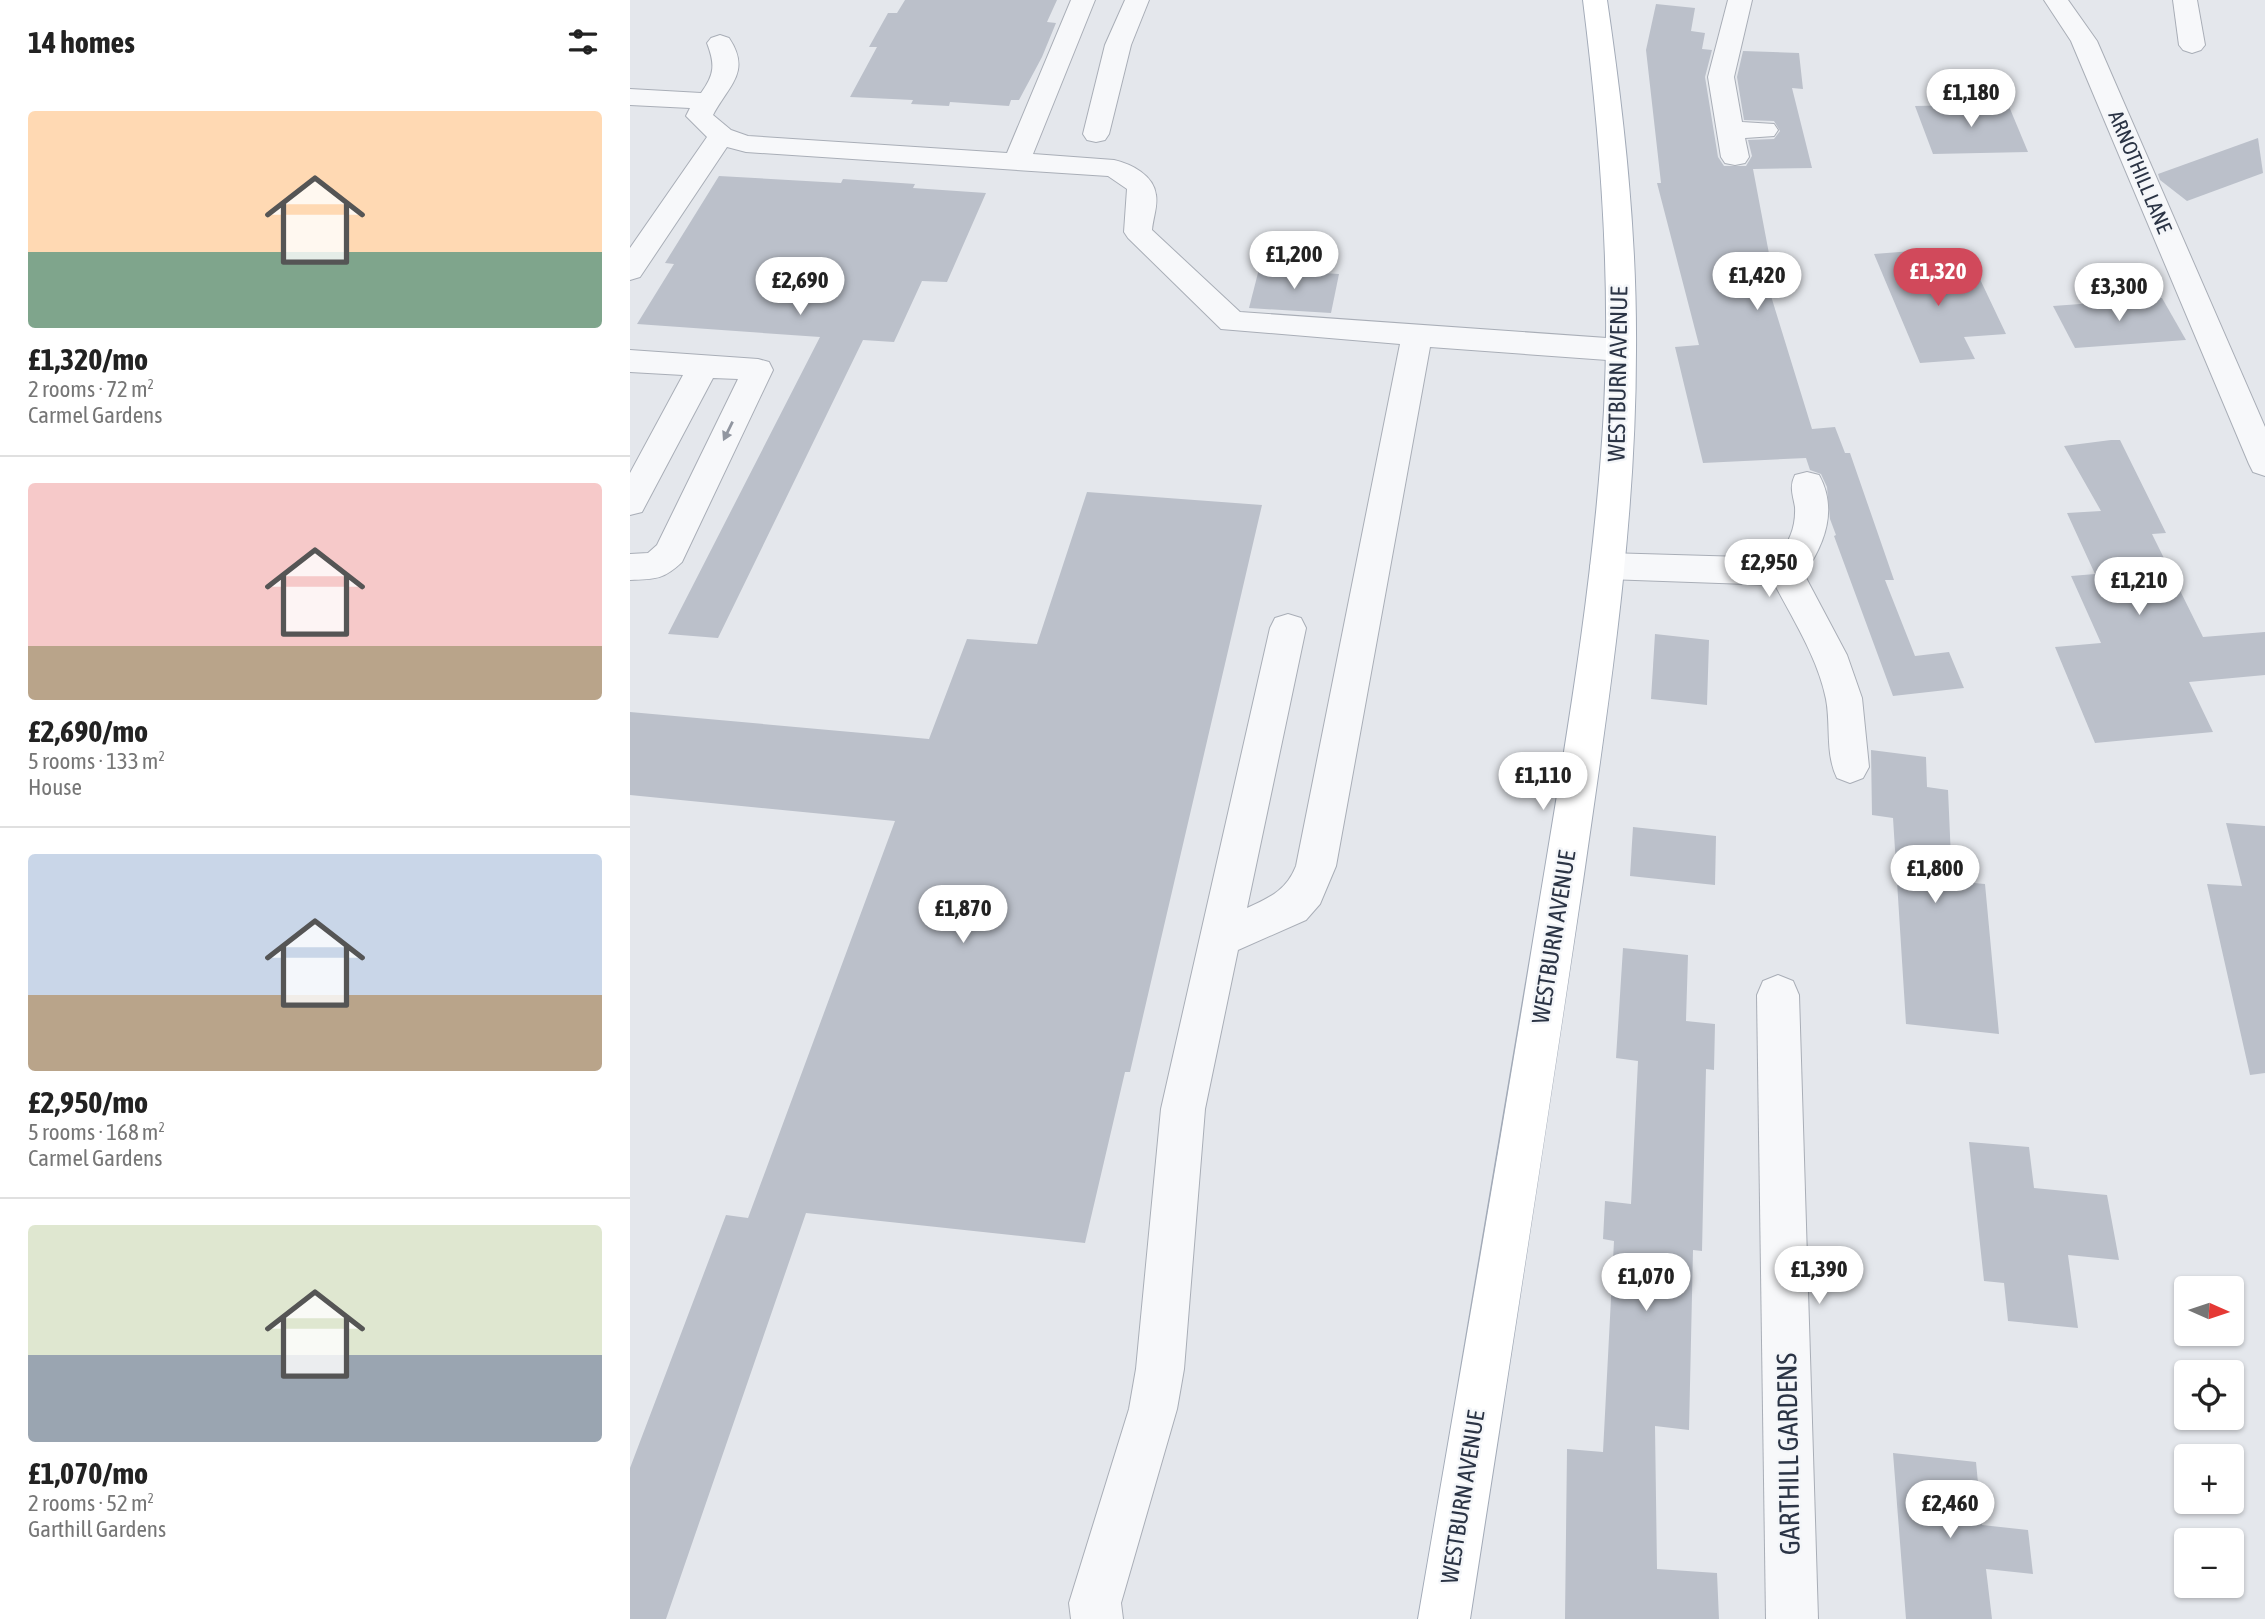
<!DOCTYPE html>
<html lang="en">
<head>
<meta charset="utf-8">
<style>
	body { margin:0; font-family:"Asap Condensed",sans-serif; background:#f2f2f2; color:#222; height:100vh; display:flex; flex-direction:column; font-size:26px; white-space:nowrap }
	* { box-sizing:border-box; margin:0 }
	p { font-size:23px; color:#767676 }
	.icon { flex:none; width:38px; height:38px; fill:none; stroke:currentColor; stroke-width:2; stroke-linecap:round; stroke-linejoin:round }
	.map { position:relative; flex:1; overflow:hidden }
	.side { display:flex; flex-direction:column; background:#fff; width:630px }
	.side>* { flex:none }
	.needle { width:46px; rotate:93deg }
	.fabs { position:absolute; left:1544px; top:1276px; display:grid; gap:14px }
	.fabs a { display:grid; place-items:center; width:70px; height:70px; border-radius:7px; background:#fff; box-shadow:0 2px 5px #0004; font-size:35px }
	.price { position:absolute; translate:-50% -60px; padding:0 16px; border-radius:24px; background:#fff; color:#222; font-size:23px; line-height:46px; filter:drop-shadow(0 2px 4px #0008) }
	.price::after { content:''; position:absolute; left:50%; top:42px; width:21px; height:16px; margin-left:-10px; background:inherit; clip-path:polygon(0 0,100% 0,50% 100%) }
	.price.selected { background:#d1495b; color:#fff }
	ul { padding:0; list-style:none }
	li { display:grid; align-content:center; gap:14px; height:371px; padding:0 28px }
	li+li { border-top:2px solid #e0e0e0 }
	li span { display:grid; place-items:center; height:217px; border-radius:7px; color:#555 }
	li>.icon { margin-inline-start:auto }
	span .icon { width:126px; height:126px; fill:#fffc; stroke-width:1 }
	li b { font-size:30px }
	h2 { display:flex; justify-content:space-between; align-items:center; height:84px; padding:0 28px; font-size:30px }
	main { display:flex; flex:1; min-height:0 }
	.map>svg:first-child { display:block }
	.building { fill:#bbc0ca }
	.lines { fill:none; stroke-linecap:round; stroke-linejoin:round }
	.minor-casing { stroke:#a9aeb7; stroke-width:2 }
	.major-casing { stroke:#a3abb8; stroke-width:2 }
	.minor { fill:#f7f8fa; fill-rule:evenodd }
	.major { fill:#fff; fill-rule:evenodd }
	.oneway { fill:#9196a0 }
	.labels { text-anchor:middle; stroke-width:5; stroke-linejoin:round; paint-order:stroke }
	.far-street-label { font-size:21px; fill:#2b3445; stroke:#f4f6f9 }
	.street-label { font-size:24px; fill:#2b3445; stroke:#f4f6f9 }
	.near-street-label { font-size:28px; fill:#2b3445; stroke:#f4f6f9 }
</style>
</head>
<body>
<main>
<section class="side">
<h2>14 homes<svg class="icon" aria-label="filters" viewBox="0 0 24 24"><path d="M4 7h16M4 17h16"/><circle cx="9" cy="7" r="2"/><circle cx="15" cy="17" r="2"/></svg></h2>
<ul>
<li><span style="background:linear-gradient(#ffd9b3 65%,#7fa58c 0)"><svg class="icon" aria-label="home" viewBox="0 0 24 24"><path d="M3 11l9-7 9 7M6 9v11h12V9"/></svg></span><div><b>£1,320/mo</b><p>2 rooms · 72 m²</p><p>Carmel Gardens</p></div></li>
<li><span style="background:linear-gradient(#f6c9c9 75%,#b9a48a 0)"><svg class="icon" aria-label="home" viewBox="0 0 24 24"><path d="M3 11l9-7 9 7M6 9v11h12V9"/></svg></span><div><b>£2,690/mo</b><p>5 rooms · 133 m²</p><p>House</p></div></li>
<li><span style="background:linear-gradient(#c9d6e8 65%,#b9a48a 0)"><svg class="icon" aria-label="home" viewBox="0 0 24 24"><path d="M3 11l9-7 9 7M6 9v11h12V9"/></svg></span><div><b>£2,950/mo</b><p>5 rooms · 168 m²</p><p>Carmel Gardens</p></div></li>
<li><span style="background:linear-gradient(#dfe7d0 60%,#9aa5b1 0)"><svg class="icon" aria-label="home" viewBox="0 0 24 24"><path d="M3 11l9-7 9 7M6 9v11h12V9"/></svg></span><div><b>£1,070/mo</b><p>2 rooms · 52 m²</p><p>Garthill Gardens</p></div></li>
</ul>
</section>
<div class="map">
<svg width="1635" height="1619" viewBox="0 0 1635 1619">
	<rect width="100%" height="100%" fill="#e4e7ec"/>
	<!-- building -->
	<g class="building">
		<path d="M275,0h152l-10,22 9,1 -14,34 -23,43h-8l-2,6 -59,-4 -1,4 -38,-2 2,-4 -63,-3 27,-50h-8l19,-34h9z"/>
		<path d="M1026,4l39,4 -4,23 14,2 -3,16 10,1 -7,27 13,80 6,9h22l6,-10 -4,-16 26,-1 6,-8 -6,-10 -30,-1 -7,-43 6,-26 56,2 4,36 -11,-1 20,80 -59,1 24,127h-6l41,133 23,-2 10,26h5l44,127h-9l30,76 34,-4 15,36 -71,8 -59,-160 2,-1 -6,-16 -3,-32 -6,-13 -11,-4 -4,-12 -103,5 -28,-116 24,-2 -42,-162h4l-15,-133z"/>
		<path d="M1378,104l20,48 -95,2 -18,-48z"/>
		<path d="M1628,138l5,35 -76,28 -27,-21 -2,-6z"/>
		<path d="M89,176l122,7 2,-4 72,5 -2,4 73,5 -39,89 -25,-1 -28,61 -31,-2 -145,298 -50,-4 152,-297 -183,-13 37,-60 -9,-1z"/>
		<path d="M1282,251l8,17 14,-1 4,11 40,-3 28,59 -42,3 11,22 -55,4 -46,-109z"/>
		<path d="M629,269l80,5 -8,39 -82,-5z"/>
		<path d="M1532,298l24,42 -111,8 -22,-42z"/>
		<path d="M1481,440h9l46,93 -14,1 51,103 62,-5v43l-76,7 24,50 -118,11 -40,-96 46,-4 -30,-67 24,-2 -28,-61 34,-2 -37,-65z"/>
		<path d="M457,492l175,13 -132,567h-5l-40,171 -279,-30 -140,406h-36v-151l96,-253 22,3 147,-397 -265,-26v-83l299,27 38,-100 70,5z"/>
		<path d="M1025,634l54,6 -2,65 -56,-6z"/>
		<path d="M1241,750l55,7 1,30 21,3 4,91 33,3 14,150 -93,-10 -13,-206 -21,-3z"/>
		<path d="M1596,823l39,3v247l-15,2 -43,-191 35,2z"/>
		<path d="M1003,827l83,9 -1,49 -85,-9z"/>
		<path d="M993,948l65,7 -2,66 29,3 -1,46 -8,-1 -4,182 -9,-1 -4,180 -34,-4 2,143 60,4 2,46h-154l2,-170 36,3 11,-211 -11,-2 2,-38 26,3 7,-143 -22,-3z"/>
		<path d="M1339,1142l60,5 5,41 73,7 12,65 -51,-5 10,73 -70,-7 -4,-38 -20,-2z"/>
		<path d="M1263,1453l83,9 6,63 46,5 5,44 -47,-5 6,50h-86z"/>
	</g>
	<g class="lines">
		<!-- minor casing -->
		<g class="minor-casing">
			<g id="minor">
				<path d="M441,0h24l-62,154 81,6c17,4 40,15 42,35 2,11 -3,23 -4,35l88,82 381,27 11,4 4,7 -4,7 -11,4 -191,-14 -94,519 -16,38 -14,16 -68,30 -33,159 -21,260 -7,40 -56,194 2,16h-52l-2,-16 60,-194 7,-40 25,-260 109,-481 5,-10 13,-4 13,4 5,10 -59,280c23,-11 39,-17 49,-42l104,-522 -179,-15 -93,-91 -4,-6 3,-43 -19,-13 -362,-24 -19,-5 -87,130 -10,3v-32l77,-111 -21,-21 4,-8 -60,-3v-16l71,4c14,-19 14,-29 6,-50l4,-5 9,-3 9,3c23,34 -1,48 -16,77l18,15 17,6 259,17z"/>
				<path d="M495,0h24l-18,45 -22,89 -4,6 -9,2 -9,-2 -4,-6 22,-89z"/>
				<path d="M1098,0h24l-18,77 8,45 32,2 4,6 -4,6 -29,2 4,19 -4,6 -10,2 -10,-2 -4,-6 -13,-80z"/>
				<path d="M1414,0h24l29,41 168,386v49l-12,-4 -4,-8 -178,-423z"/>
				<path d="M1543,0h24l8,45 -4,5 -9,3 -9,-3 -4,-5z"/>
				<path d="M0,350l128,9 11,3 4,8 -91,192c-19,18 -27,17 -52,18v-26l18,-1 9,-8 81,-166 -25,-1 -71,134 -12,3v-42l53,-98 -53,-3z"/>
				<path d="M1177,472l12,3c19,34 6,69 -15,99l43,81 15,43 7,69 -6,11 -13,5 -13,-5c-12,-24 -6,-53 -11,-79 -8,-40 -32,-78 -51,-114l-168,-6 -12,-4 -5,-9 5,-9 12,-4 170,5c12,-16 19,-30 18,-51 -2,-12 -6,-20 0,-32z"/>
				<path d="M1148,975l15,6 6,14 19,624h-52l-9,-624 6,-14z"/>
			</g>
		</g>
		<!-- major casing -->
		<g class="major-casing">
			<path id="major" d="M953,0h24c17,116 30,233 29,351 0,178 -28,355 -53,530 -36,246 -75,492 -113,738h-52c38,-224 78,-448 114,-672 29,-178 62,-357 72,-537 7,-137 -4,-274 -21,-410z"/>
		</g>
		<!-- minor -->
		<use href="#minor" class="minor"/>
		<!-- major -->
		<use href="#major" class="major"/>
	</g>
	<!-- one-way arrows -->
	<defs><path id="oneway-solid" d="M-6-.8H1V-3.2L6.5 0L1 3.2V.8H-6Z" transform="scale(1.75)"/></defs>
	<use class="oneway" href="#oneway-solid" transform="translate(98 431) rotate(116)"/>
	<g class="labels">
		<!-- far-street labels -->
		<g class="far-street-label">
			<text transform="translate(1510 172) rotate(67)" y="7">ARNOTHILL LANE</text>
		</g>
		<!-- street labels -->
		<g class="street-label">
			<text transform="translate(988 374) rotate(-89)" y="8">WESTBURN AVENUE</text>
			<text transform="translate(924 937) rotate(-81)" y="8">WESTBURN AVENUE</text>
			<text transform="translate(833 1497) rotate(-81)" y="8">WESTBURN AVENUE</text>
		</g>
		<!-- near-street labels -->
		<g class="near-street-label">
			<text transform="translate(1158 1454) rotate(-91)" y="10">GARTHILL GARDENS</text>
		</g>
	</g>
</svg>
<div class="fabs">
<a><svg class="needle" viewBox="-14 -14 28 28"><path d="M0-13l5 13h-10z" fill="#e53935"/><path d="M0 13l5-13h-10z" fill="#767676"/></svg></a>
<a><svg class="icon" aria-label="locate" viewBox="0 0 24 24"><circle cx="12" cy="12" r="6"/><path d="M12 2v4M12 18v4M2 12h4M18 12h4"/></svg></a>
<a>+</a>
<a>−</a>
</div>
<b class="price" style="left:1341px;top:129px">£1,180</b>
<b class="price" style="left:664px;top:291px">£1,200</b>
<b class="price selected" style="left:1308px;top:308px">£1,320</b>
<b class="price" style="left:1127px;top:312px">£1,420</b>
<b class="price" style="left:170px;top:317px">£2,690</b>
<b class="price" style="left:1489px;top:323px">£3,300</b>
<b class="price" style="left:1139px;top:599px">£2,950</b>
<b class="price" style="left:1509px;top:617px">£1,210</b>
<b class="price" style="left:913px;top:812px">£1,110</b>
<b class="price" style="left:1305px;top:905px">£1,800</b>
<b class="price" style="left:333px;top:945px">£1,870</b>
<b class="price" style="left:1189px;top:1306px">£1,390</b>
<b class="price" style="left:1016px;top:1313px">£1,070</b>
<b class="price" style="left:1320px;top:1540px">£2,460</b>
</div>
</main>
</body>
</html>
